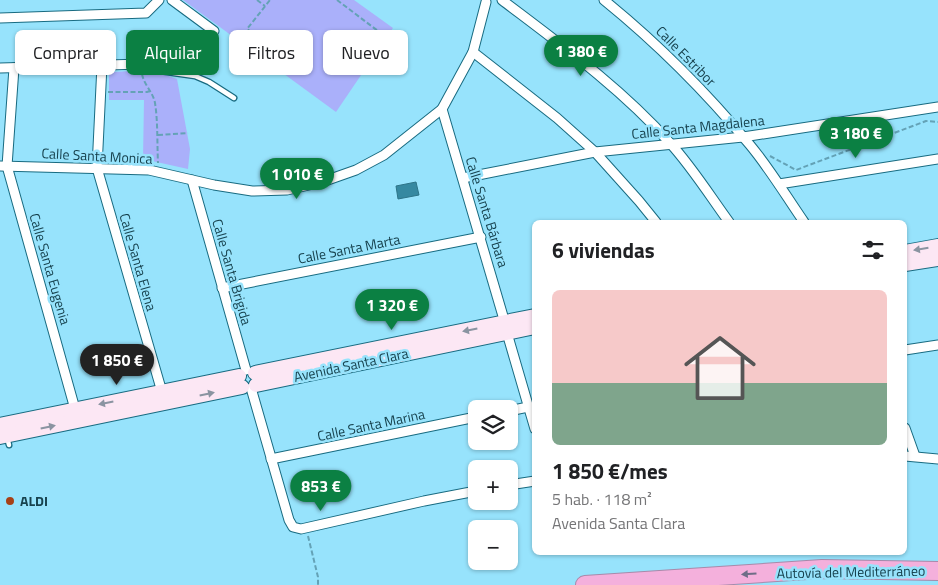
<!DOCTYPE html>
<html lang="es">
<head>
<meta charset="utf-8">
<style>
	body { margin:0; font-family:"Titillium Web",sans-serif; background:#f2f2f2; color:#202124; height:100vh; display:flex; flex-direction:column; font-size:19px; white-space:nowrap }
	* { box-sizing:border-box; margin:0 }
	p { font-size:16px; color:#757577 }
	.icon { flex:none; width:28px; height:28px; fill:none; stroke:currentColor; stroke-width:2; stroke-linecap:round; stroke-linejoin:round }
	.map { position:relative; flex:1; overflow:hidden }
	.panel { position:absolute; left:532px; top:220px; width:375px; height:335px; display:flex; flex-direction:column; background:#fff; border-radius:8px; box-shadow:0 1px 4px #0004 }
	.panel>* { flex:none }
	.hud { position:absolute; left:15px; top:30px; width:442px; height:45px; display:flex; gap:10px }
	.controls { position:absolute; left:468px; top:400px; display:grid; gap:10px }
	.controls a { display:grid; place-items:center; width:50px; height:50px; border-radius:8px; background:#fff; box-shadow:0 1px 4px #0004; font-size:25px }
	.price { position:absolute; translate:-50% -42px; padding:0 11px; border-radius:18px; background:#0b8043; color:#fff; font-size:16px; line-height:32px; filter:drop-shadow(0 1px 2px #0008) }
	.price::after { content:''; position:absolute; left:50%; top:30px; width:15px; height:11px; margin-left:-8px; background:inherit; clip-path:polygon(0 0,100% 0,50% 100%) }
	.price.current { background:#222; color:#fff }
	ul { padding:0; list-style:none }
	li { display:grid; align-content:center; gap:10px; height:265px; padding:0 20px }
	li span { display:grid; place-items:center; height:155px; border-radius:8px; color:#555 }
	li>.icon { margin-inline-start:auto }
	span .icon { width:90px; height:90px; fill:#fffc; stroke-width:1 }
	li b { font-size:21px }
	h2 { display:flex; justify-content:space-between; align-items:center; height:60px; padding:0 20px; font-size:21px }
	.pill { padding:0 18px; border-radius:8px; background:#fff; box-shadow:0 1px 4px #0004; font-size:18px; line-height:45px }
	.pill.current { background:#0b8043; color:#fff }
	.map>svg:first-child { display:block }
	.green { fill:#aab0fa }
	.water { fill:#3689a1; stroke:#2d7488 }
	.lines { fill:none; stroke-linecap:round; stroke-linejoin:round }
	.lane-casing { stroke:#186b81; stroke-width:7 }
	.street-casing { stroke:#186b81; stroke-width:11 }
	.secondary-casing { stroke:#186b81; stroke-width:16 }
	.highway-casing { stroke:#a78aaa; stroke-width:20 }
	.path { stroke:#64a2b6; stroke-width:2; stroke-dasharray:5 2.5; stroke-linecap:butt }
	.lane { stroke:#fff; stroke-width:4.5 }
	.street { stroke:#fff; stroke-width:9 }
	.secondary { stroke:#fce7f4; stroke-width:14 }
	.highway { stroke:#f4b0dc; stroke-width:18 }
	.oneway { fill:#8a94a1 }
	.oneway2 { fill:#6f6e87 }
	.poi-dot { fill:#a74117; stroke:#97e3fc; stroke-width:2 }
	.labels { text-anchor:middle; stroke-width:5; stroke-linejoin:round; paint-order:stroke }
	.street-label { font-size:14px; fill:#17424e; stroke:#97e3fc }
	.poi-label { font-size:14px; font-weight:bold; fill:#17424e; stroke:#97e3fc; text-anchor:start }
</style>
</head>
<body>
<div class="map">
<svg width="938" height="585" viewBox="0 0 938 585">
	<rect width="100%" height="100%" fill="#97e3fc"/>
	<!-- green -->
	<g class="green">
		<path d="M183,0h171l39,28 -57,84z"/>
		<path d="M151,70l26,9 13,70 -2,20 -45,-10 1,-59h-35v-25l4,-3z"/>
	</g>
	<!-- water -->
	<path class="water" d="M416,182l3,13 -21,4 -2,-13z"/>
	<g class="lines">
		<!-- lane casing -->
		<g class="lane-casing">
			<g id="lane">
				<path d="M143,64l17,7 35,5 14,6 25,16"/>
				<path d="M7,437l2,8"/>
			</g>
		</g>
		<!-- street casing -->
		<g class="street-casing">
			<g id="street">
				<path d="M172,0l42,31"/>
				<path d="M502,0c58,44 119,88 168,143 22,24 40,53 59,79"/>
				<path d="M604,0c53,43 102,92 146,145 20,24 36,51 54,77"/>
				<path d="M0,18l146,-5 13,-13"/>
				<path d="M473,52l84,66 38,34 44,49 17,21"/>
				<path d="M102,65l-5,103 65,224"/>
				<path d="M0,68l143,-4"/>
				<path d="M14,68l-7,98 68,243"/>
				<path d="M442,109l63,214"/>
				<path d="M0,166l149,4 65,15 38,6 35,-1 35,-8 34,-12 28,-15 58,-46 31,-57 13,-50"/>
				<path d="M463,178l132,-26 148,-15 195,-30"/>
				<path d="M192,180l54,190"/>
				<path d="M779,184l159,-25"/>
				<path d="M222,288l259,-51"/>
				<path d="M507,333l28,96"/>
				<path d="M905,350l33,-5"/>
				<path d="M251,388l38,132 4,7 8,2 123,-28 52,-10"/>
				<path d="M509,411l19,-4"/>
				<path d="M905,428l10,28"/>
				<path d="M905,456l33,3"/>
				<path d="M271,459l205,-42"/>
				<path d="M509,485l26,-4"/>
			</g>
		</g>
		<!-- secondary casing -->
		<g class="secondary-casing">
			<g id="secondary">
				<path d="M905,252l33,-6"/>
				<path d="M905,264l33,-5"/>
				<path d="M255,373l280,-57"/>
				<path d="M256,385l279,-58"/>
				<path d="M0,425l239,-49"/>
				<path d="M0,437l242,-50"/>
			</g>
		</g>
		<!-- highway casing -->
		<g class="highway-casing">
			<path id="highway" d="M585,585l237,-16 116,2"/>
		</g>
		<!-- path -->
		<g class="path">
			<path d="M257,0l8,6"/>
			<path d="M337,0l41,31 -6,9"/>
			<path d="M264,41l-17,-12 23,-29"/>
			<path d="M142,74c2,11 11,18 13,29 3,19 2,40 3,60"/>
			<path d="M108,92h39l3,-1"/>
			<path d="M158,135l30,-2"/>
			<path d="M770,156l26,14 130,-49 12,1"/>
			<path d="M308,536l10,41v8"/>
		</g>
		<!-- lane -->
		<use href="#lane" class="lane"/>
		<!-- street -->
		<use href="#street" class="street"/>
		<!-- secondary -->
		<use href="#secondary" class="secondary"/>
		<!-- highway -->
		<use href="#highway" class="highway"/>
	</g>
	<!-- one-way arrows -->
	<defs><path id="oneway-solid" d="M-6-.8H1V-3.2L6.5 0L1 3.2V.8H-6Z" transform="scale(1.25)"/></defs>
	<g class="oneway">
		<use href="#oneway-solid" transform="translate(921 249) rotate(171)"/>
		<use href="#oneway-solid" transform="translate(470 330) rotate(169)"/>
		<use href="#oneway-solid" transform="translate(207 394) rotate(-12)"/>
		<use href="#oneway-solid" transform="translate(106 403) rotate(169)"/>
		<use href="#oneway-solid" transform="translate(48 427) rotate(-12)"/>
	</g>
	<use class="oneway2" href="#oneway-solid" transform="translate(749 574) rotate(176)"/>
	<!-- markers -->
	<circle class="poi-dot" cx="10" cy="501" r="5"/>
	<g class="labels">
		<!-- street labels -->
		<g class="street-label">
			<text transform="translate(686 56) rotate(45)" y="5">Calle Estribor</text>
			<text transform="translate(698 127) rotate(-6)" y="5">Calle Santa Magdalena</text>
			<text transform="translate(97 156) rotate(3)" y="5">Calle Santa Monica</text>
			<text transform="translate(487 212) rotate(73)" y="5">Calle Santa Bárbara</text>
			<text transform="translate(349 249) rotate(-11)" y="5">Calle Santa Marta</text>
			<text transform="translate(138 262) rotate(74)" y="5">Calle Santa Elena</text>
			<text transform="translate(50 269) rotate(74)" y="5">Calle Santa Eugenia</text>
			<text transform="translate(232 272) rotate(74)" y="5">Calle Santa Brigida</text>
			<text transform="translate(351 365) rotate(-12)" y="5">Avenida Santa Clara</text>
			<text transform="translate(371 425) rotate(-12)" y="5">Calle Santa Marina</text>
			<text transform="translate(851 572) rotate(-1)" y="5">Autovía del Mediterráneo</text>
		</g>
		<!-- poi labels -->
		<g class="poi-label">
			<text x="20" y="506">ALDI</text>
		</g>
	</g>
</svg>
<div class="controls">
<a><svg class="icon" aria-label="layers" viewBox="0 0 24 24"><path d="M12 4l9 5-9 5-9-5zM3 14l9 5 9-5"/></svg></a>
<a>+</a>
<a>−</a>
</div>
<b class="price" style="left:581px;top:77px">1 380 €</b>
<b class="price" style="left:856px;top:159px">3 180 €</b>
<b class="price" style="left:297px;top:200px">1 010 €</b>
<b class="price" style="left:392px;top:331px">1 320 €</b>
<b class="price current" style="left:117px;top:386px">1 850 €</b>
<b class="price" style="left:321px;top:512px">853 €</b>
<div class="hud">
<a class="pill">Comprar</a>
<a class="pill current">Alquilar</a>
<a class="pill">Filtros</a>
<a class="pill">Nuevo</a>
</div>
<section class="panel">
<h2>6 viviendas<svg class="icon" aria-label="filters" viewBox="0 0 24 24"><path d="M4 7h16M4 17h16"/><circle cx="9" cy="7" r="2"/><circle cx="15" cy="17" r="2"/></svg></h2>
<ul>
<li><span style="background:linear-gradient(#f6c9c9 60%,#7fa58c 0)"><svg class="icon" aria-label="home" viewBox="0 0 24 24"><path d="M3 11l9-7 9 7M6 9v11h12V9"/></svg></span><div><b>1 850 €/mes</b><p>5 hab. · 118 m²</p><p>Avenida Santa Clara</p></div></li>
</ul>
</section>
</div>
</body>
</html>
